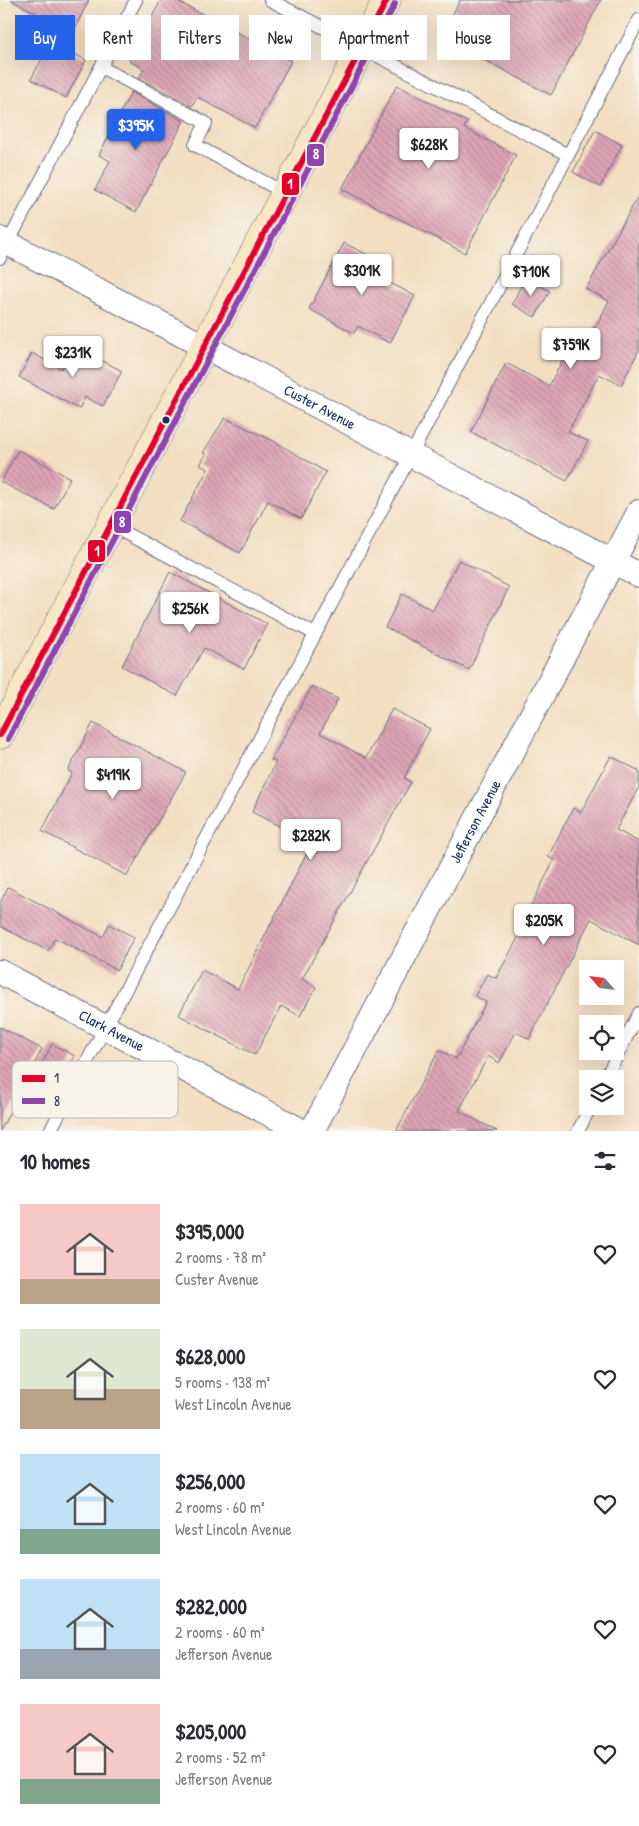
<!DOCTYPE html>
<html lang="en">
<head>
<meta charset="utf-8">
<style>
	body { margin:0; font-family:"Patrick Hand",sans-serif; background:#f2f2f3; color:#2b2b33; height:100vh; display:flex; flex-direction:column; font-size:19px; white-space:nowrap }
	* { box-sizing:border-box; margin:0 }
	p { font-size:16px; color:#7c7c81 }
	.icon { flex:none; width:28px; height:28px; fill:none; stroke:currentColor; stroke-width:2; stroke-linecap:round; stroke-linejoin:round }
	.map { position:relative; height:1131px; overflow:hidden }
	.sheet { display:flex; flex-direction:column; background:#fff; flex:1 }
	.sheet>* { flex:none }
	.hud { position:absolute; left:15px; top:15px; width:610px; height:45px; display:flex; gap:10px }
	.needle { width:32px; rotate:298deg }
	.tools { position:absolute; left:579px; top:960px; display:grid; gap:10px }
	.tools a { display:grid; place-items:center; width:45px; height:45px; border-radius:0px; background:#fff; box-shadow:0 5px 20px #0002; font-size:25px }
	.price { position:absolute; translate:-50% -42px; padding:0 11px; border-radius:5px; background:#fff; color:#222; font-size:16px; line-height:32px; filter:drop-shadow(0 1px 2px #0008) }
	.price::after { content:''; position:absolute; left:50%; top:30px; width:15px; height:11px; margin-left:-8px; background:inherit; clip-path:polygon(0 0,100% 0,50% 100%) }
	.price.current { background:#2563eb; color:#fff }
	ul { padding:0; list-style:none }
	li { display:flex; align-items:center; gap:15px; height:125px; padding:0 20px }
	li span { display:grid; place-items:center; flex:none; width:140px; height:100px; border-radius:0px; color:#555 }
	li>.icon { margin-inline-start:auto }
	span .icon { width:60px; height:60px; fill:#fffc; stroke-width:1 }
	li b { font-size:21px }
	h2 { display:flex; justify-content:space-between; align-items:center; height:60px; padding:0 20px; font-size:21px }
	.tag { padding:0 18px; border-radius:0px; background:#fff; box-shadow:0 5px 20px #0002; font-size:18px; line-height:45px }
	.tag.current { background:#2563eb; color:#fff }
	.map>svg:first-child { display:block }
	.building { fill:url(#building-back-hatch) }
	.lines { fill:none; stroke-linecap:round; stroke-linejoin:round }
	.service-casing { stroke:#676c81; stroke-width:14 }
	.minor-casing { stroke:#676c81; stroke-width:26 }
	.secondary-casing { stroke:#676c81; stroke-width:29 }
	.service { stroke:#fff; stroke-width:12 }
	.minor { stroke:#fff; stroke-width:24 }
	.secondary { stroke:#f9e7c3; stroke-width:28 }
	.bus-1-casing { stroke:#f7f3e8; stroke-width:10 }
	.bus-2-casing { stroke:#f7f3e8; stroke-width:10 }
	.bus-1 { stroke:#e4002b; stroke-width:6 }
	.bus-2 { stroke:#8e44ad; stroke-width:6 }
	.bus-dot { fill:#1b2f5e; stroke:#f7f3e8; stroke-width:2 }
	.labels { text-anchor:middle; stroke-width:4.5; stroke-linejoin:round; paint-order:stroke }
	.street-label { font-size:15px; fill:#1b2f5e; stroke:#f7f3e8 }
	.key { fill:#f7f3e8; stroke:#b5b8bf; stroke-width:1 }
	.key-label { font-size:14px; fill:#1b2f5e }
	.line-badge { stroke:#f7f3e8; stroke-width:2 }
	.badge-label { font-size:14px; text-anchor:middle; font-weight:bold; fill:#fff }
</style>
</head>
<body>
<div class="map">
<svg width="639" height="1131" viewBox="0 0 639 1131">
	<defs>
		<pattern id="building-back-hatch" width="6" height="6" patternUnits="userSpaceOnUse" patternTransform="scale(1.25)"><rect width="6" height="6" fill="#dea5b5"/><path d="M-1 5l2 2M0 0l6 6M5-1l2 2" fill="none" stroke="#b38796"/></pattern>
	</defs>
	<rect width="100%" height="100%" fill="#f7f3e8"/>
	<filter id="ink" filterUnits="userSpaceOnUse"><feTurbulence type="fractalNoise" baseFrequency=".02" numOctaves="2"/><feDisplacementMap in="SourceGraphic" scale="10" xChannelSelector="R" yChannelSelector="G"/><feConvolveMatrix kernelMatrix="1 2 1 2 8 2 1 2 1" color-interpolation-filters="sRGB"/></filter>
	<filter id="wash" filterUnits="userSpaceOnUse"><feTurbulence type="fractalNoise" baseFrequency=".0096" numOctaves="4" result="noise"/><feDisplacementMap in="SourceGraphic" scale="20" xChannelSelector="R" yChannelSelector="G"/><feGaussianBlur stdDeviation="1.12" result="paint"/><feColorMatrix in="noise" values="0 0 0 0 0 0 0 0 0 0 0 0 0 0 0 0 0 1.4 0 .05"/><feComposite in="paint" operator="in"/></filter>
	<g filter="url(#wash)">
		<rect width="100%" height="100%" fill="#f3dec1"/>
		<g id="blocks">
			<!-- building -->
			<g class="building">
				<path d="M11,0h78l-16,32z"/>
				<path d="M161,0h14l116,61 -36,67 -58,-31 -5,9 -53,-28 5,-9 -15,-8z"/>
				<path d="M460,0h141l-50,95 -110,-58z"/>
				<path d="M51,42l35,18 -20,38 -35,-19z"/>
				<path d="M397,85l70,37 -3,6 52,27 -51,98 -123,-64z"/>
				<path d="M131,92l53,29 -48,91 -41,-22 15,-29 -11,-6z"/>
				<path d="M595,130l27,15 -22,42 -27,-15z"/>
				<path d="M639,195v155l-18,35 -22,-11 -31,58 20,9 -21,40 -96,-49 35,-69 43,23 14,-27 12,7 34,-65 -23,-12z"/>
				<path d="M344,243l44,22 -7,13 34,18 -25,47 -32,-17 -4,7 -45,-24z"/>
				<path d="M525,278l25,13 -15,26 -23,-13z"/>
				<path d="M74,346l48,25 -19,35 -18,-9 -6,12 -60,-32 13,-24 29,16z"/>
				<path d="M225,418l47,22 54,32 -25,47 -33,-18 -28,52 -60,-32 28,-52 -8,-4 6,-11 -3,-1z"/>
				<path d="M18,450l52,28 -16,31 -53,-27z"/>
				<path d="M459,560l50,27 -40,83 -84,-43 17,-33 31,16z"/>
				<path d="M170,572l97,52 -23,45 -40,-21 -27,48 -55,-30z"/>
				<path d="M312,686l26,13 -18,34 46,25 26,-49 38,20 -26,49 7,4 -109,197 14,8 -16,29 -19,-10 -26,49 -76,-40 23,-45 36,19 74,-146 -60,-31 24,-50 -5,-2z"/>
				<path d="M93,723l93,49 -59,104 -85,-45 30,-58 -4,-2z"/>
				<path d="M611,756l28,15v16l-23,43 23,12v103l-48,-26 -62,120 -13,-7 -17,31 -11,-7 -29,55 38,20h-101l43,-81 17,9 30,-57 -11,-6 12,-22 9,4 34,-62 -3,-2 27,-54 -6,-3 25,-49 8,4z"/>
				<path d="M8,887l95,50 6,-13 25,13 -17,33 -62,-32 -7,13 -48,-25v-23z"/>
				<path d="M0,1027l42,22 -42,82z"/>
				<path d="M52,1044l23,12 -15,27 -22,-11z"/>
			</g>
		</g>
	</g>
	<g filter="url(#ink)">
		<use href="#blocks" fill-opacity="0" stroke="#676c81" stroke-width="1"/>
		<g class="lines">
			<!-- service casing -->
			<g class="service-casing">
				<g id="service">
					<path d="M270,0l298,155"/>
					<path d="M101,67l105,56 -11,22 90,48"/>
					<path d="M0,258l136,-258"/>
					<path d="M110,525l205,109"/>
					<path d="M605,1079l34,-66"/>
					<path d="M50,1131l361,-676 228,-435"/>
					<path d="M578,1131l13,-25"/>
				</g>
			</g>
			<!-- minor casing -->
			<g class="minor-casing">
				<g id="minor">
					<path id="s1" d="M0,239l639,336"/>
					<path id="s2" d="M0,972l302,159"/>
					<path id="s3" d="M312,1131l327,-619"/>
				</g>
			</g>
			<!-- secondary casing -->
			<g class="secondary-casing">
				<path id="secondary" d="M0,735l387,-735"/>
			</g>
			<!-- service -->
			<use href="#service" class="service"/>
			<!-- minor -->
			<use href="#minor" class="minor"/>
			<!-- secondary -->
			<use href="#secondary" class="secondary"/>
			<!-- bus-1 casing -->
			<g class="bus-1-casing">
				<path id="bus-1" d="M0,735l387,-735"/>
			</g>
			<!-- bus-2 casing -->
			<g class="bus-2-casing">
				<path id="bus-2" d="M8,739l387,-735"/>
			</g>
			<!-- bus-1 -->
			<use href="#bus-1" class="bus-1"/>
			<!-- bus-2 -->
			<use href="#bus-2" class="bus-2"/>
		</g>
	</g>
	<!-- markers -->
	<circle class="bus-dot" cx="166" cy="420" r="4.5"/>
	<g class="labels">
		<!-- street labels -->
		<g class="street-label">
			<text dy="5" stroke="none"><textPath href="#s1" startOffset="361">Custer Avenue</textPath></text>
			<text dy="5" stroke="none"><textPath href="#s3" startOffset="350">Jefferson Avenue</textPath></text>
			<text dy="5" stroke="none"><textPath href="#s2" startOffset="126">Clark Avenue</textPath></text>
		</g>
	</g>
	<!-- legend -->
	<rect x="12" y="1061" width="166" height="57" rx="8" class="key"/>
	<rect x="22" y="1075" width="23" height="7" fill="#e4002b"/>
	<rect x="22" y="1098" width="23" height="6" fill="#8e44ad"/>
	<g class="key-label">
		<text x="54" y="1083">1</text>
		<text x="54" y="1106">8</text>
	</g>
	<g class="line-badge">
		<rect x="306" y="143" width="19" height="24" rx="5" fill="#8e44ad"/>
		<rect x="281" y="172" width="19" height="24" rx="5" fill="#e4002b"/>
		<rect x="113" y="510" width="19" height="24" rx="5" fill="#8e44ad"/>
		<rect x="87" y="539" width="19" height="24" rx="5" fill="#e4002b"/>
	</g>
	<g class="badge-label">
		<text x="316" y="159">8</text>
		<text x="290" y="189">1</text>
		<text x="122" y="527">8</text>
		<text x="97" y="556">1</text>
	</g>
</svg>
<div class="tools">
<a><svg class="needle" viewBox="-14 -14 28 28"><path d="M0-13l5 13h-10z" fill="#e53935"/><path d="M0 13l5-13h-10z" fill="#7c7c81"/></svg></a>
<a><svg class="icon" aria-label="locate" viewBox="0 0 24 24"><circle cx="12" cy="12" r="6"/><path d="M12 2v4M12 18v4M2 12h4M18 12h4"/></svg></a>
<a><svg class="icon" aria-label="layers" viewBox="0 0 24 24"><path d="M12 4l9 5-9 5-9-5zM3 14l9 5 9-5"/></svg></a>
</div>
<b class="price current" style="left:136px;top:151px">$395K</b>
<b class="price" style="left:429px;top:170px">$628K</b>
<b class="price" style="left:362px;top:296px">$301K</b>
<b class="price" style="left:531px;top:297px">$710K</b>
<b class="price" style="left:571px;top:370px">$759K</b>
<b class="price" style="left:73px;top:378px">$231K</b>
<b class="price" style="left:190px;top:634px">$256K</b>
<b class="price" style="left:113px;top:800px">$419K</b>
<b class="price" style="left:311px;top:861px">$282K</b>
<b class="price" style="left:544px;top:946px">$205K</b>
<div class="hud">
<a class="tag current">Buy</a>
<a class="tag">Rent</a>
<a class="tag">Filters</a>
<a class="tag">New</a>
<a class="tag">Apartment</a>
<a class="tag">House</a>
</div>
</div>
<section class="sheet">
<h2>10 homes<svg class="icon" aria-label="filters" viewBox="0 0 24 24"><path d="M4 7h16M4 17h16"/><circle cx="9" cy="7" r="2"/><circle cx="15" cy="17" r="2"/></svg></h2>
<ul>
<li><span style="background:linear-gradient(#f6c9c9 75%,#b9a48a 0)"><svg class="icon" aria-label="home" viewBox="0 0 24 24"><path d="M3 11l9-7 9 7M6 9v11h12V9"/></svg></span><div><b>$395,000</b><p>2 rooms · 78 m²</p><p>Custer Avenue</p></div><svg class="icon" aria-label="heart" viewBox="0 0 24 24"><path d="M12 20l-8-8c-3-5 5-10 8-4 3-6 11-1 8 4z"/></svg></li>
<li><span style="background:linear-gradient(#dfe7d0 60%,#b9a48a 0)"><svg class="icon" aria-label="home" viewBox="0 0 24 24"><path d="M3 11l9-7 9 7M6 9v11h12V9"/></svg></span><div><b>$628,000</b><p>5 rooms · 138 m²</p><p>West Lincoln Avenue</p></div><svg class="icon" aria-label="heart" viewBox="0 0 24 24"><path d="M12 20l-8-8c-3-5 5-10 8-4 3-6 11-1 8 4z"/></svg></li>
<li><span style="background:linear-gradient(#bfe0f5 75%,#7fa58c 0)"><svg class="icon" aria-label="home" viewBox="0 0 24 24"><path d="M3 11l9-7 9 7M6 9v11h12V9"/></svg></span><div><b>$256,000</b><p>2 rooms · 60 m²</p><p>West Lincoln Avenue</p></div><svg class="icon" aria-label="heart" viewBox="0 0 24 24"><path d="M12 20l-8-8c-3-5 5-10 8-4 3-6 11-1 8 4z"/></svg></li>
<li><span style="background:linear-gradient(#bfe0f5 70%,#9aa5b1 0)"><svg class="icon" aria-label="home" viewBox="0 0 24 24"><path d="M3 11l9-7 9 7M6 9v11h12V9"/></svg></span><div><b>$282,000</b><p>2 rooms · 60 m²</p><p>Jefferson Avenue</p></div><svg class="icon" aria-label="heart" viewBox="0 0 24 24"><path d="M12 20l-8-8c-3-5 5-10 8-4 3-6 11-1 8 4z"/></svg></li>
<li><span style="background:linear-gradient(#f6c9c9 75%,#7fa58c 0)"><svg class="icon" aria-label="home" viewBox="0 0 24 24"><path d="M3 11l9-7 9 7M6 9v11h12V9"/></svg></span><div><b>$205,000</b><p>2 rooms · 52 m²</p><p>Jefferson Avenue</p></div><svg class="icon" aria-label="heart" viewBox="0 0 24 24"><path d="M12 20l-8-8c-3-5 5-10 8-4 3-6 11-1 8 4z"/></svg></li>
</ul>
</section>
</body>
</html>
